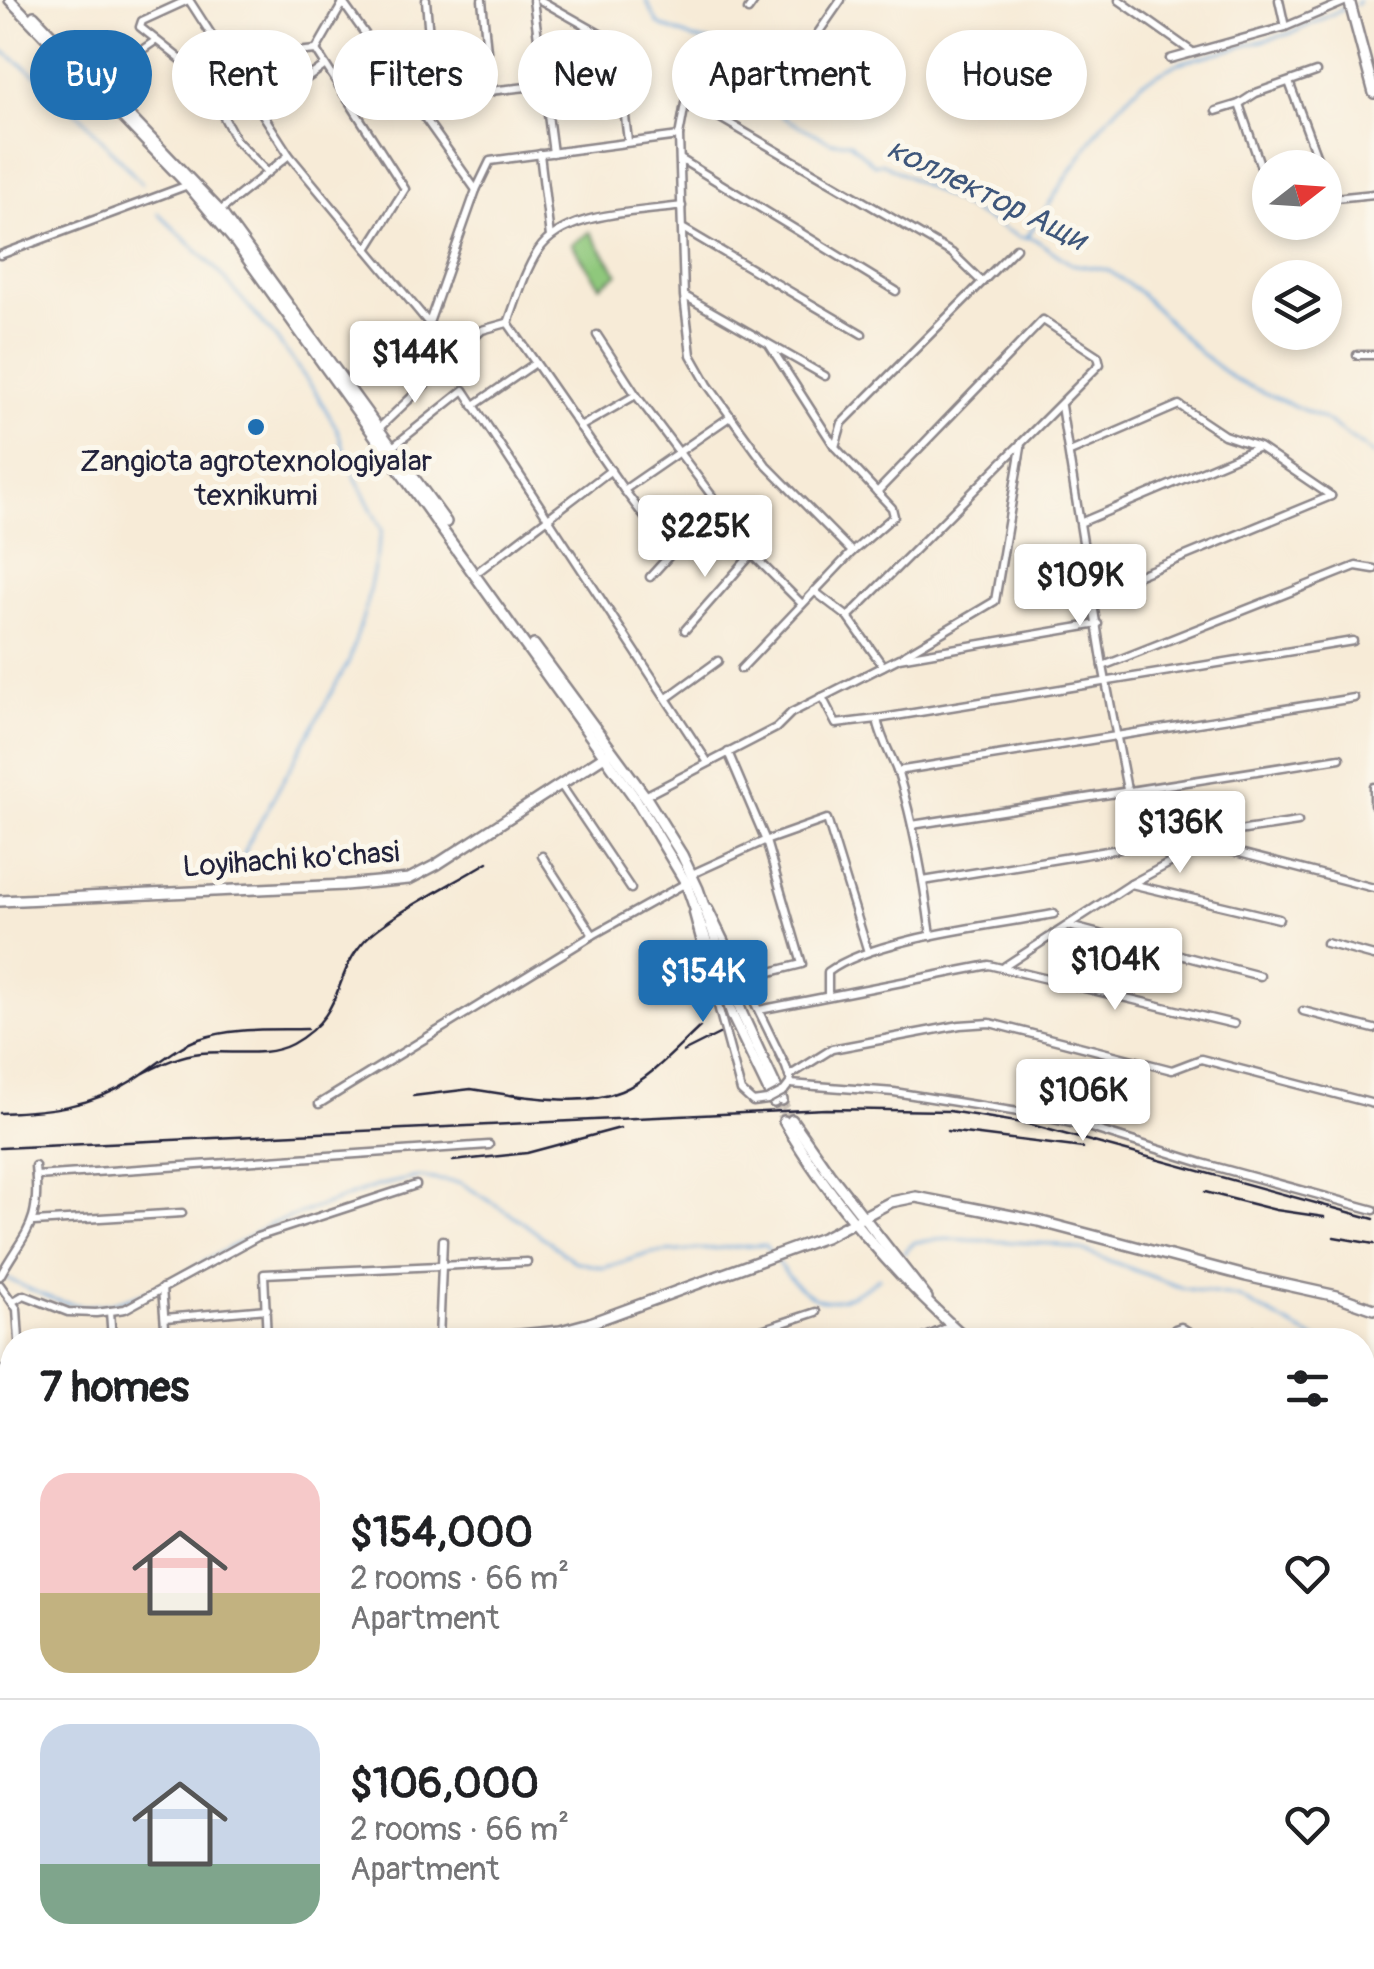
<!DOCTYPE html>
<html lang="en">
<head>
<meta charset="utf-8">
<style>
	body { margin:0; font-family:Pangolin,sans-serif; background:#f6f6f6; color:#202124; height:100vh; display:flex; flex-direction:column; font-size:38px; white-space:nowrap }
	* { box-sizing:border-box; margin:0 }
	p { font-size:32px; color:#757577 }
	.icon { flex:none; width:55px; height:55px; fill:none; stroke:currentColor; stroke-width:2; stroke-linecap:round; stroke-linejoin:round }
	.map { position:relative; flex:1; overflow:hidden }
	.drawer { position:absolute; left:0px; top:1328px; width:1375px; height:642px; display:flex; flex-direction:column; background:#fff; border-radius:40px 40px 0 0; box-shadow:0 5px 15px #0003 }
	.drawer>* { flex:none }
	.banner { position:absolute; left:30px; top:30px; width:1315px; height:90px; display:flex; gap:20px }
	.needle { width:65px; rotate:73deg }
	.fabs { position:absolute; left:1252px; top:150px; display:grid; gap:20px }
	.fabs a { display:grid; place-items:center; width:90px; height:90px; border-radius:50%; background:#fff; box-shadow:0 5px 15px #0003; font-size:50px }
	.price { position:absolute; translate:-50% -85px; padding:0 22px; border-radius:10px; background:#fff; color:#222; font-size:32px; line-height:65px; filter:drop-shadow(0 2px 5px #0008) }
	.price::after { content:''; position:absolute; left:50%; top:60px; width:30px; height:22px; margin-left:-15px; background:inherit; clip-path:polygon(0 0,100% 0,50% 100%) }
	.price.selected { background:#1f6fb2; color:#fff }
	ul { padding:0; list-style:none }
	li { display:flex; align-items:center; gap:30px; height:250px; padding:0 40px }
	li+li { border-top:2px solid #e0e0e0 }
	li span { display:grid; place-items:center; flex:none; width:280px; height:200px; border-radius:30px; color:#555 }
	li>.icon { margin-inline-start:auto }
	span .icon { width:120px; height:120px; fill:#fffc; stroke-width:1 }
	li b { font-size:42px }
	h2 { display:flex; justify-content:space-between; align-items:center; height:120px; padding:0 40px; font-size:42px }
	.pill { padding:0 35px; border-radius:45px; background:#fff; box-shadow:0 5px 15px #0003; font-size:35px; line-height:90px }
	.pill.selected { background:#1f6fb2; color:#fff }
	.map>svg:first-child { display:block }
	.green { fill:#8fc87b; stroke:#58755b; stroke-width:2.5 }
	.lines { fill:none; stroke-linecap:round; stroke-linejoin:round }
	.stream { stroke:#68a5da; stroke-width:2.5 }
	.secondary-tunnel { stroke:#ccc3b8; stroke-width:9; stroke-dasharray:9 4.5; stroke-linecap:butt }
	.street-casing { stroke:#8c8689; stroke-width:11 }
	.secondary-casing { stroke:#8c8689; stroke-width:14 }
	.street { stroke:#fff; stroke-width:6 }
	.secondary { stroke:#fff; stroke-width:9 }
	.rail { stroke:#22223b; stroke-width:2.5 }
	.street-bridge-casing { stroke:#8c8689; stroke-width:11; stroke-linecap:butt }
	.street-bridge { stroke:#fff; stroke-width:6 }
	.poi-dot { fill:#1f6fb2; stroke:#fbf7ec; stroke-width:4 }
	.labels { text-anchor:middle; stroke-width:10; stroke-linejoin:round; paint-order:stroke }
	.poi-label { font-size:30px; fill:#22223b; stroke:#fbf7ec }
	.street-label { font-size:30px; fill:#22223b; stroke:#fbf7ec }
	.water-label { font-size:32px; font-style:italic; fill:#3e567b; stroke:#fbf7ec }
</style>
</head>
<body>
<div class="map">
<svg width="1374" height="1969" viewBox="0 0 1374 1969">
	<rect width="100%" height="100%" fill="#fbf7ec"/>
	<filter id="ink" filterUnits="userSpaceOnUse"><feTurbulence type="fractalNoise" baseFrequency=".01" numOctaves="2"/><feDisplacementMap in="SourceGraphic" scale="20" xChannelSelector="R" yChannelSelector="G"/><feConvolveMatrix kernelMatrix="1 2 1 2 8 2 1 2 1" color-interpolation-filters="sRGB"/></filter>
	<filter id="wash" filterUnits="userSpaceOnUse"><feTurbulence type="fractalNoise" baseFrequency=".0048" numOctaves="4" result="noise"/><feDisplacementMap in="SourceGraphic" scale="40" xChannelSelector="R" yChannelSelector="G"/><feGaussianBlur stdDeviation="2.25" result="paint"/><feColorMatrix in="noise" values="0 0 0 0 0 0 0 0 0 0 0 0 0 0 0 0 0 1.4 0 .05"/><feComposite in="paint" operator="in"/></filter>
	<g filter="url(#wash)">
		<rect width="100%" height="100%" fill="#f7ebd7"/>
		<!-- green -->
		<path class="green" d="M590,232l28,42 -18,12 -28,-42z"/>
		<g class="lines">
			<!-- stream -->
			<g class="stream">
				<path d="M646,0l12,24 35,15 33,6 17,13 32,51 11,10 45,23h18l25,23 8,-2 137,74 14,1 38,26 37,6 31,22 60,60 36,28 89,39 50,36"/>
				<path d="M1356,4l3,-4"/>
				<path d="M0,49l56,40 86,95"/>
				<path d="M158,213l56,54 61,70 40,54 22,38 13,38 32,63 -17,80 -16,51 -101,183 -11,29"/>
				<path d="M1027,237l75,-113 40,-42 37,-19 113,-30 51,-24"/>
				<path d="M904,1253l11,-11 33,-3 105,5 28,6 101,38 56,9 79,43"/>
				<path d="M775,1259c35,49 57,54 104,19"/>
				<path d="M181,1275l88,-50 108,-39 41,-9 43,6 59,37 54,41 29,7 48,-15 114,-8 5,8"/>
				<path d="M4,1277c68,33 85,39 157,9"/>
				<path d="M1362,1368l12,2"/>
			</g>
		</g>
	</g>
	<g filter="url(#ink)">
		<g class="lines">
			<!-- secondary-tunnel -->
			<g class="secondary-tunnel">
				<path d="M782,1100l10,20"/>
				<path d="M774,1102l10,19"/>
			</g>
			<!-- street casing -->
			<g class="street-casing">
				<g id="street">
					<path d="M188,0l-46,21 -2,6 44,35 37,50 15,28 31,32"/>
					<path d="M189,0l100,155 167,201"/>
					<path d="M341,0l135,190"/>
					<path d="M426,0l8,97"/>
					<path d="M482,0l9,92"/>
					<path d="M533,0l20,153"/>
					<path d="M540,0l76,43 12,98"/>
					<path d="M1119,0l72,51"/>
					<path d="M1279,0l6,27"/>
					<path d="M748,10l7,-10"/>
					<path d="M316,50l89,139 -38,60"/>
					<path d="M316,50l27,-47"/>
					<path d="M227,59l89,-9"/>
					<path d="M1170,59l115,-32 64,-27"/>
					<path d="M97,81l58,-40"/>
					<path d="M1289,82l32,86"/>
					<path d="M782,85l59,-85"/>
					<path d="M414,103l20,-6 111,-12"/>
					<path d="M1239,104l24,69 7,9"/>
					<path d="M262,111l62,-45"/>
					<path d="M1216,111l23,-7 17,-11 60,-21"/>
					<path d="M540,154l10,83"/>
					<path d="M682,160l214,131"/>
					<path d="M1325,175l11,22"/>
					<path d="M1325,199l49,-5"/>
					<path d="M220,211l69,-56"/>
					<path d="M684,229l178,105"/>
					<path d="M0,255l188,-70"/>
					<path d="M685,296l140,80"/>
					<path d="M429,323l47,-133 14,-29 189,-25"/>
					<path d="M508,323l116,167 48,63"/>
					<path d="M508,323c9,-23 16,-51 30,-72 26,-40 100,-38 144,-45"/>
					<path d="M597,335l39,60 76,101 30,48 60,60"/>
					<path d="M770,346l65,101"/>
					<path d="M1357,355h17"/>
					<path d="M473,406l61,-42"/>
					<path d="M1061,406l42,260 35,180"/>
					<path d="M580,427l56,-32"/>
					<path d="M376,431l106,-101 25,-7"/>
					<path d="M390,449l74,-59 243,371"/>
					<path d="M1070,452l109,-47 45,30 35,12 72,49"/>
					<path d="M624,490l107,-74"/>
					<path d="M1082,522l175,-74"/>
					<path d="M852,552l-86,-87 -58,-80 -17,-30 -7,-59 -5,-160 7,-38 266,155 30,29"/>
					<path d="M480,570l131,-100"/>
					<path d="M650,577l39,-43"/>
					<path d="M814,591l34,26 35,49"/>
					<path d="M1093,594l238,-98"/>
					<path d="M848,617l252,-253 -2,-8 -55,-36 -166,172"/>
					<path d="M685,630l66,-75"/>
					<path d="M904,655l91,-54 26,-154"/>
					<path d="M1103,666l253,-100 18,3"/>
					<path d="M741,669l111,-117 42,-36 -2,-8 -57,-61 7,-24 174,-175"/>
					<path d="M822,697l14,27 41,-5c4,21 15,37 22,57 16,53 25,106 32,160"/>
					<path d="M667,698l51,-37"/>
					<path d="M877,719l476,-78"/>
					<path d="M728,752l38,89 36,123 -59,15"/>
					<path d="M897,771l457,-73"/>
					<path d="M561,785l70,104"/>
					<path d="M1374,787v18"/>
					<path d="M645,796l131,-68 15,-15 108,-55 199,-34"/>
					<path d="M912,825l428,-67"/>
					<path d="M1218,847l7,-14 73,-11"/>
					<path d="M542,856l51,79"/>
					<path d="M692,874l70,-32 65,-23 41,133"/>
					<path d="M923,881l239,-39"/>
					<path d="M1131,884l148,35"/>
					<path d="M709,909l77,158 5,15 -7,9"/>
					<path d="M693,913l48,178 12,11 14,-2"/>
					<path d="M1069,926l191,50"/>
					<path d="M1326,943l48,13"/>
					<path d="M1005,966l126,-82 74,-40 169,44"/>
					<path d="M828,995v-23c45,-34 168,-47 226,-58"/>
					<path d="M759,1010l230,-45 245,59"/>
					<path d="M1303,1011l71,18"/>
					<path d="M789,1076l43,-27 128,-24 30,-2 182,47 29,-11 173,45"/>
					<path d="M790,1084l104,8 137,22 53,12 118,37 172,47"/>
					<path d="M319,1104l274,-169 93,-52"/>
					<path d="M36,1176l453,-31"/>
					<path d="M34,1222l148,-9"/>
					<path d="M0,1276c26,-47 41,-49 35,-110"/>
					<path d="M0,1285l17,24 2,31"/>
					<path d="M162,1288l4,52"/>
					<path d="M12,1302l12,-7 44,17 28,1 29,-4 132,-72 159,-52"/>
					<path d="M110,1311l2,29"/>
					<path d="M165,1318l102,-9"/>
					<path d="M267,1340l-3,-66 263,-12"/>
					<path d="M439,1340l4,-100"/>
					<path d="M731,1340l85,-28"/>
					<path d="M919,1340l32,-14"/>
					<path d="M1168,1340l7,-11 6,-2 21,13"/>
					<path d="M1251,1340l4,-9"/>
					<path d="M1362,1385l12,-5"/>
					<path d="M0,1444l12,-1"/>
					<path d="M1362,1641l12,5"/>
					<path d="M1362,1686l12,8"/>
					<path d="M0,1788l12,32"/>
					<path d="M1362,1802l12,-7"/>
					<path d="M53,1958l7,11"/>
					<path d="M715,1958v11"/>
					<path d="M789,1958l1,11"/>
					<path d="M920,1958v11"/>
					<path d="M975,1958v11"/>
					<path d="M1017,1958l1,11"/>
					<path d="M1214,1958l1,11"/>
					<path d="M252,1969l5,-11"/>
					<path d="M361,1969l32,-11"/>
					<path d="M590,1969l22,-11"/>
				</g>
			</g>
			<!-- secondary casing -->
			<g class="secondary-casing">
				<g id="secondary">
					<path d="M10,0l178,185 46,55 403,561 49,82 47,134 41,85"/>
					<path d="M1349,0l25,93"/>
					<path d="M34,16l186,195 226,311"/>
					<path d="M534,645l111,151 37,59 16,34 44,125 40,86"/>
					<path d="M0,901l345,-16 64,-6 27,-14 173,-112"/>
					<path d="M792,1120l37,53 98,125"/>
					<path d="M784,1121c46,80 115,158 184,219"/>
					<path d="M590,1323l1,17"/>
					<path d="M471,1340l89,-9 30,-8 235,-86 66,-35 25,-5 122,24 208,55 91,20 37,13"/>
					<path d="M0,1372l12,-1"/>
					<path d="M1362,1636l12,-36"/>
					<path d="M1362,1854l12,115"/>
				</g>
			</g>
			<!-- street -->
			<use href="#street" class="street"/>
			<!-- secondary -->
			<use href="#secondary" class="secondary"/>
			<!-- rail -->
			<g class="rail">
				<path d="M683,1052l36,-18"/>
				<path d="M144,1073c18,-9 36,-18 57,-20 28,-3 65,5 91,-9 55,-31 39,-67 73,-104 24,-25 91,-58 123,-78"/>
				<path d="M512,1095c35,4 75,10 109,-4 29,-12 56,-43 79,-64"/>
				<path d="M413,1096l58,-7 51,8"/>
				<path d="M0,1113c49,-2 91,-6 133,-33 22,-13 42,-33 66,-41 34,-12 73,-9 108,-10"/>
				<path d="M947,1131l136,17"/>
				<path d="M0,1148l826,-39 123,2 79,13 346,95"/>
				<path d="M453,1161l74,-8 93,-25"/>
				<path d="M1205,1192l71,18 48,7"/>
				<path d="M1334,1237l40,7"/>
			</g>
			<!-- street-bridge casing -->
			<g class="street-bridge-casing">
				<path id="street-bridge" d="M767,1100l17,-9"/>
			</g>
			<!-- street-bridge -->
			<use href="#street-bridge" class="street-bridge"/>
		</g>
	</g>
	<!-- markers -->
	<circle class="poi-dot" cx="256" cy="427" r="10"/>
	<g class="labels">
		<!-- poi labels -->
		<g class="poi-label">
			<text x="256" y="471">Zangiota agrotexnologiyalar<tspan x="256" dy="34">texnikumi</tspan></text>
		</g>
		<!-- street labels -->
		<g class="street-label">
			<text transform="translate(291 859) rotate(-4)" y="10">Loyihachi ko'chasi</text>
		</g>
		<!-- water labels -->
		<g class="water-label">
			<text transform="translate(987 193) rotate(26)" y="11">коллектор Ащи</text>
		</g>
	</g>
</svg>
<div class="fabs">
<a><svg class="needle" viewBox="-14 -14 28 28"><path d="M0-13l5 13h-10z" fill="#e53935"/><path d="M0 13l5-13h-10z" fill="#757577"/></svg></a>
<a><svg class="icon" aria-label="layers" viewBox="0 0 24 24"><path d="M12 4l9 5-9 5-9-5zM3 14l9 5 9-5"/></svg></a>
</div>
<b class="price" style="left:415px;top:406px">$144K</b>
<b class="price" style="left:705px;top:580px">$225K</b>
<b class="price" style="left:1080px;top:629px">$109K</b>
<b class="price" style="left:1180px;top:876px">$136K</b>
<b class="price" style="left:1115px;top:1013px">$104K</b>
<b class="price selected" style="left:703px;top:1025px">$154K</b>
<b class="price" style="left:1083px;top:1144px">$106K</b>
<div class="banner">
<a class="pill selected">Buy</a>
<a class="pill">Rent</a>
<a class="pill">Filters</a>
<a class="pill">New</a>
<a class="pill">Apartment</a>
<a class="pill">House</a>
</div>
<section class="drawer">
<h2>7 homes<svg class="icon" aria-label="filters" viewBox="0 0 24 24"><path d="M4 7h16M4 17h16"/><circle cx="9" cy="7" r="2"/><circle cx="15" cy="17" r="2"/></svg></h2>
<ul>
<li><span style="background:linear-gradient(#f6c9c9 60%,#c2b280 0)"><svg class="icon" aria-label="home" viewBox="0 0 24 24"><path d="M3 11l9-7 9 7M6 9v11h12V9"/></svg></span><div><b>$154,000</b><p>2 rooms · 66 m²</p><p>Apartment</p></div><svg class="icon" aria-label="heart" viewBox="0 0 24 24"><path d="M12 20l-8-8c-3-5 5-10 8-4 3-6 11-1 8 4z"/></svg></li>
<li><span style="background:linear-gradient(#c9d6e8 70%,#7fa58c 0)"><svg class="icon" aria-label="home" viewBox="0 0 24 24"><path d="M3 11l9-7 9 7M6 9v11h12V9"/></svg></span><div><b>$106,000</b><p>2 rooms · 66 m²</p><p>Apartment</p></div><svg class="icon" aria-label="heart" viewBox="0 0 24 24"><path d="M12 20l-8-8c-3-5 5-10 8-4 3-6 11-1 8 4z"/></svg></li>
</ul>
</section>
</div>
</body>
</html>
